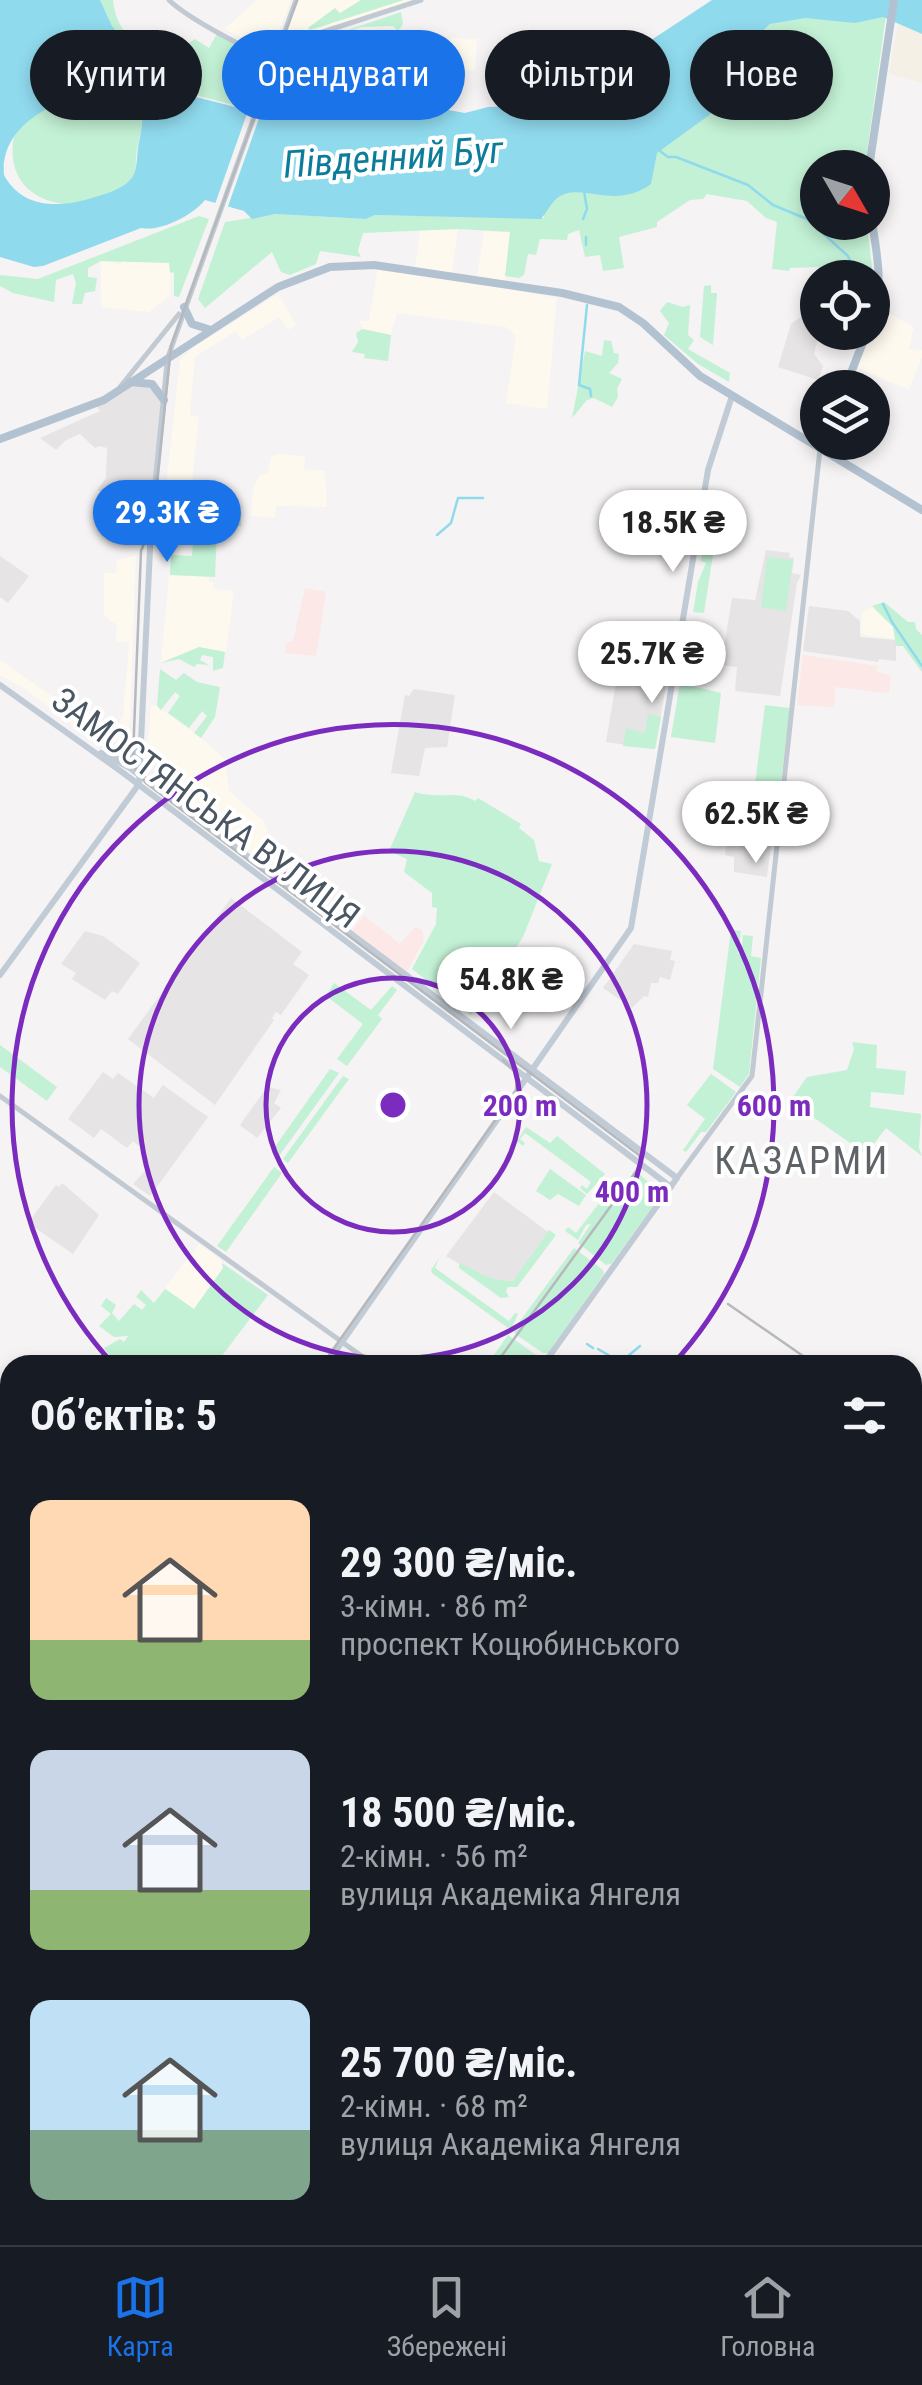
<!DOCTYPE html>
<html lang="uk">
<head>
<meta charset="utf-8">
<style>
	body { margin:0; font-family:"Roboto Condensed",sans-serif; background:#242831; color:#f1f3f6; height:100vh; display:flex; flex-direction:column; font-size:38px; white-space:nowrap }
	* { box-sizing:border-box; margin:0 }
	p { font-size:32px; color:#9ea1a6 }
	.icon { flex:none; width:55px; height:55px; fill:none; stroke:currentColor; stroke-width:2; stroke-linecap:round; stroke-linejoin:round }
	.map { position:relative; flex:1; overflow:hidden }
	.drawer { position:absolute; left:0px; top:1355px; width:922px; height:890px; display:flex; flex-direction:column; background:#171b24; border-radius:30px 30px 0 0; box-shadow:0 5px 15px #0003 }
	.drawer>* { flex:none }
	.top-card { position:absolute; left:30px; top:30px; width:862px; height:90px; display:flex; gap:20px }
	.needle { width:65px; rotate:129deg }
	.fabs { position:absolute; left:800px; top:150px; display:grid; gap:20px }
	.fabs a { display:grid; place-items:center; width:90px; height:90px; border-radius:50%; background:#171b24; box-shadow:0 5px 15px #0003; font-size:50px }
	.price { position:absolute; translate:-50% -85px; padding:0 22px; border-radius:35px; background:#fff; color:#222; font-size:32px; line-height:65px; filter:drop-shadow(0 2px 5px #0008) }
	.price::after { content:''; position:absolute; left:50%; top:60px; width:30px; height:22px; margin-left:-15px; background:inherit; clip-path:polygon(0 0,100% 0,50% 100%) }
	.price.current { background:#1a73e8; color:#fff }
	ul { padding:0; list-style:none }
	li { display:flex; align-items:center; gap:30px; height:250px; padding:0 30px }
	li span { display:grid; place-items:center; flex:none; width:280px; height:200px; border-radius:20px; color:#555 }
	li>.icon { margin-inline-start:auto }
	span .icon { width:120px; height:120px; fill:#fffc; stroke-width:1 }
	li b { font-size:42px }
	h2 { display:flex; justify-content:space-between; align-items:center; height:120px; padding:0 30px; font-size:42px }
	.chip { padding:0 35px; border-radius:45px; background:#171b24; box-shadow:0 5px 15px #0003; font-size:35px; line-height:90px }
	.chip.current { background:#1a73e8; color:#fff }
	.tabs { display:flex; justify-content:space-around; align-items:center; height:140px; border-top:2px solid #363941; background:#171b24; font-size:28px; color:#9ea1a6 }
	.tabs a { display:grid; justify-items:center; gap:5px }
	.tabs .current { color:#1a73e8 }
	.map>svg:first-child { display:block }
	.commercial { fill:#fdf9ef }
	.education { fill:#e6e4e5 }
	.medical { fill:#fce8e6 }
	.green { fill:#c3f1d5 }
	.sand { fill:#f5f0e5 }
	.water { fill:#90daee; fill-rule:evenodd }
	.pier { fill:#f5f3f3 }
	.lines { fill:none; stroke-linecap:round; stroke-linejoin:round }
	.stream { stroke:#90daee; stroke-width:2.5 }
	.tertiary { stroke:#c1cad2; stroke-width:5 }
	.secondary { stroke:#c1cbd6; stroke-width:6 }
	.primary { stroke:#b3c2d1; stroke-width:8 }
	.tram { stroke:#b5b8bd; stroke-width:2.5 }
	.rail { stroke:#b5b8bd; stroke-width:2.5 }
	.ring { fill:none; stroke:#7b2cbf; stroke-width:5 }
	.labels { text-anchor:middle; stroke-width:8; stroke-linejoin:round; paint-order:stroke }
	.street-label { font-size:35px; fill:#4a5661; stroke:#fff }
	.water-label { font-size:38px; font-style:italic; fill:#0c7c9b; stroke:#fff }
	.neighbourhood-label { font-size:38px; letter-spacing:2.5px; fill:#5f6368; stroke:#fff }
	.centre { fill:#7b2cbf; stroke:#fff; stroke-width:5 }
	.ring-label { font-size:30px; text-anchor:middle; font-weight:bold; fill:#7b2cbf; stroke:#fff; stroke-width:8; stroke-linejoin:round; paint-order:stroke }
</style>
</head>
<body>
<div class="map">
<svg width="922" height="2245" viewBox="0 0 922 2245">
	<rect width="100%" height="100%" fill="#f5f3f3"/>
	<!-- commercial -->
	<g class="commercial">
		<path d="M257,0h34l-16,42 -11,7 -40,-20z"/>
		<path d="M296,0h125l-122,38 -9,-1 -5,-7z"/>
		<path d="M452,38l25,1 -2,31 -21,2 -7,-19 2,-13z"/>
		<path d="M442,69l2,41 -28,-3 -2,-20h5l3,-17z"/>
		<path d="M458,229l-6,45 -37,-6 5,-38z"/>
		<path d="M484,231l27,1 -6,49 -28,-4z"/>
		<path d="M122,260l48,3v33l-21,16 -48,-5v-46l20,3z"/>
		<path d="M378,266l179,32 -10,111 -41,-6 10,-67 -10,-9 -109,-14 -6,22 -28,-6 -4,-8h10z"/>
		<path d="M278,294l18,31 -8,5 -9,-13 -37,23 -6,-9 -41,26 -5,58 9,2 -7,65 6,1 -1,7 -31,-4 14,-126 14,-13z"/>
		<path d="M880,308l34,19 -5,22 13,1v7l-13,33 -52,-22z"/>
		<path d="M276,454l29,2 -1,13 21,2 2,36 -51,-1 -1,12 -24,-2 2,-27 6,-13 9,-3 3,-16z"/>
		<path d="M163,493l24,2 -2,35 -21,-2 -4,-22z"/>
		<path d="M136,555l-7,191 -18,-6 -3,3h-12l-71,-54 -25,-14v-15l109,76 14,-20 6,-73 -13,-2 1,-16 -13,-9v-43h12l1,-13z"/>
		<path d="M169,575l40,2v5h5v7l20,2 -8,61 -27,-5 -38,15z"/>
		<path d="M872,606l21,21 3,12 -32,-4 -3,-3 1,-19z"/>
		<path d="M151,706h6l44,32 24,21 4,32 35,30 5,15 -17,17 -90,-69 11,-18 -12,-10h-8l-6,-6z"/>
		<path d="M199,1244l23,17 2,7 -30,41 -29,-21z"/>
		<path d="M0,1595l10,7v182l-10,8z"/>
	</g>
	<!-- education -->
	<g class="education">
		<path d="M805,314l12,9 2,10 -5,21 9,12 -5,14 -40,-13 13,-43z"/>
		<path d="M130,382h18l16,18 -13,128 -54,-38 9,-12 1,-30 -7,-2 -5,2 -15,-14 -14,6 -10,10 -16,-12 60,-27 -5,-7z"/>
		<path d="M766,550l24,3 -1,4 5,1 -2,15 9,2 -4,8 -17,113 -45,-5 2,-24 -16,-2 11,-67 23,2z"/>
		<path d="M0,556l29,20 -21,27 -8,-6z"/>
		<path d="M809,606l39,5 12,10v16l36,3v21l-17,-2 -1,3 -75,-11z"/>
		<path d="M618,671l49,9 -12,69 -49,-7z"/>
		<path d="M414,689l41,6 -8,52 -22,1 -6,28 -28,-3 14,-78 4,1z"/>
		<path d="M729,828l43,9 -5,40 -33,-5v-15l-9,-2z"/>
		<path d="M231,898l71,54 -9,12 16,11 -28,40 -5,-3 -4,6 2,2 -59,85 -87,-66z"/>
		<path d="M85,931l18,5 37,27 -22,31 -6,-3 -7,9 -33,-21 4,-6 -15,-9z"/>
		<path d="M634,944l38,7 -2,9 5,1 -5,19 -10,-3 -2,6h-7l-3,14 -4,-1 -12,12 -29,-20z"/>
		<path d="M103,1072l10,7 5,-6 36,25 9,-13 45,32 -58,79 -17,-12 13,-14 -2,-4 3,-6 -6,-5 3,-5 -11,-9 -6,7 -26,-19 -7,9 -26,-19z"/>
		<path d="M267,1087l14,3 -7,13 7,5 -24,30 -17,-13z"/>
		<path d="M62,1183l37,32 -26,39 -45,-31 28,-38 3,2z"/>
		<path d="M494,1192l54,40 -35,49 -29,-2 -38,-23z"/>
	</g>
	<!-- medical -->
	<g class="medical">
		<path d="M305,588l21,4 -10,64 -31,-3 1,-10 7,-2z"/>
		<path d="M803,655l75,11 -1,6 14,4 -2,17 -54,-6 -1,20 -37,-2z"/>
		<path d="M364,916l36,28 15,-17 7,3 2,10 -18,33 -55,-41z"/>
	</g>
	<!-- green -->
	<g class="green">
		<path d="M100,0h13c4,38 26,43 53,60l10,-13 4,2 15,-10 14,9 9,-16 40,22 7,18 -16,37 -65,-17 -57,-47 -15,-19z"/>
		<path d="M361,0h43l-94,30 -2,-2 27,-20 5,5z"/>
		<path d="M888,0l-23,167 -47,1v54l49,1 7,62 -1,19 -1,-26 -54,-1 1,-10 -29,1 -1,3 -17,-2 5,-47 -11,-4 -19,-17 -40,-7 -4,5 -13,1 -33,22v5l-38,10 5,31 -21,3 -3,-16 -15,2 -6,-27 -11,4 -1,6 -27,-1 -4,16 -8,-1 -4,21 -5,3 -14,-2 5,-44 -52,-3 -95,4 -5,18 3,6 -41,-6 -4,13 -26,11 -9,-3 -9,-20 -67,56 -7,-9 27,-77 50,-8 91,5 9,-4 169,3v-9l-4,-4 172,-92 18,-52 40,-37z"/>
		<path d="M401,12l2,12 -5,7 -5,-5 -32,1 -63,24 -18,25 8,28 32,8 40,-8 3,7 -34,6 -65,-5 15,-48 13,-15z"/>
		<path d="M94,93l47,18c4,13 -2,25 -4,38 -2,10 1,22 -6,30 -35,42 -131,34 -117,-43 17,-26 50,-40 80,-43z"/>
		<path d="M199,216l10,3 -30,78 -5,-1v-23l-4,-1 -1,-9 -68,-2 -13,7v9l9,1 -2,13 -10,2 -3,11h-10l4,-21 -3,-9 -17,6 -2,22 -41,-9 -13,-7v-11l38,4z"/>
		<path d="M711,285v8h6l-4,52 -13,-8 4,-51z"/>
		<path d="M667,302l16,5 7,-2 -2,30 6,5 -6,9 42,24 -1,9 -31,-18 -34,-29 5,-12 -9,-12z"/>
		<path d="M363,329l28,6 -3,26 -24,-3 1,-4 -13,-2 6,-10 -2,-9z"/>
		<path d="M604,340l7,1 3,12 5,1 -1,9 -9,10 13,6 -5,10 1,8 -6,10 -18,-9 -7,2 -15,18 13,-67 17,5z"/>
		<path d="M187,496l25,2 3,14 26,1v13l-24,2 -2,49 -45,-2 1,-20 21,1 2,-25 -21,-2 1,-7 11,1z"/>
		<path d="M703,546l11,2 -10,65 -11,-1 5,-30 8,-19 -5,-2z"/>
		<path d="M767,557l26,3 -7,51 -25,-3z"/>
		<path d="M884,602l24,20h7l1,7 6,6v37l-19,-26h-7l-3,-19 -21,-21z"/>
		<path d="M199,647l26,5 -2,16 -10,3v-14l-11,-2 -2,5 9,5 -12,-1 -3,3 -15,-8 -18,4z"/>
		<path d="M160,669l16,11 8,-7 13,9 23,5 -5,30 -14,21 -7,-5 13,-17 -5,-5 -13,17 -21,-15 12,-17 -5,-4 -14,18 -4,-4z"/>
		<path d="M680,683l41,10 -6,50 -44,-6z"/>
		<path d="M765,705l25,3 -14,114 -15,-2 1,-18 -9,-2z"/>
		<path d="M648,714l13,3 -6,32 -32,-3 3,-18 19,5z"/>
		<path d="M415,792c25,8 40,-3 60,9l3,-3 43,26 -2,4 15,12 5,21 13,3 -29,73 -52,78 -59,-46 24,-45 1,-16 -5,-1v-14l-28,-21 3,-13 -18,-8z"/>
		<path d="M731,930l10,1 -3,23h3l2,-19 10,1 -2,20 10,2 -12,116 -9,13 -27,-18z"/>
		<path d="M334,983l37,27 21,-24 5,4 -19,25 4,4 -35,47 -10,-7 26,-35 -37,-28z"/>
		<path d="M852,1042l25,3 -1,23 30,3 -2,24 -33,-3 -1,15 51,7 -2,34 3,8 -36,-28 -20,26 -76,-53 17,-24 40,-7 7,-21z"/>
		<path d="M0,1045l57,42 -10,14 -47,-34z"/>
		<path d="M330,1069l9,4 -60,83 -7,-5z"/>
		<path d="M711,1074l25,18 -30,40h-5l-15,20 -3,-2 22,-31 -18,-14z"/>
		<path d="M343,1076l6,3 -61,84 -5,-4z"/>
		<path d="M526,1127l24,16 7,-7 48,38 -18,20 -7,-6 2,-3 5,4 4,-7 -66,-49 -5,6 5,4 -2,3 -6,-5z"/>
		<path d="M274,1167l8,6 -56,79 -9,-6z"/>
		<path d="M550,1169l36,26 -7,11 -21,-12 -8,6 -14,-9z"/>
		<path d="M638,1173l24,21 -51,70 -5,1 -28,-22 13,-19 -5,1 -8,15 -13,-9 3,-4 8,6 38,-49 -6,-7 19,10z"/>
		<path d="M549,1230l7,5 -39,52h-9l-2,4 3,6 -8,1 -42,-30v-5c25,10 22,16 54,18z"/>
		<path d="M574,1248l29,22 1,4 -56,79h-5l-28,-19 -1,-5z"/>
		<path d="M439,1258l-4,10 74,53 6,-8 3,1 -6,13 -4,1 -76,-55 -1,-3z"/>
		<path d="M222,1263l46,32 -53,70h-107l4,-6 -8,-11 16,-9 4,3 4,-6 -14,1 -15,-11 12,-12 -10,-8 5,-8 10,7 -4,8 7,8 15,-17 8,6 4,-5 -10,-8 5,-7 13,13 11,-14 29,20 29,-41z"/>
		<path d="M508,1335l35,25 -4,5h-52z"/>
		<path d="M922,1591v77l-9,17 -1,-88z"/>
		<path d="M913,1761l9,5v182l-9,-3z"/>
		<path d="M912,1967l10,1v96l-9,15z"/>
		<path d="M0,2127l10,10v98h96l10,10h-116z"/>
	</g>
	<!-- sand -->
	<path class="sand" d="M898,22l24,12v49l-33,-9z"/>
	<!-- water -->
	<path class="water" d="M0,0h100l12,26 15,19 61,50 67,17 74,5 73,-10 35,1 28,5 23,-6 24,-1 52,-17 43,-8 23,-27 82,-54h210v34l-39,-17 -28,6 -50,-5 -35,6 -40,37 -18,52 -55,40 -6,31c-38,28 -72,-5 -95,15 -6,6 -10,14 -15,20l-166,-4 -9,4 -91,-5 -23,5 -8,-8 -39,-11c-12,15 -44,32 -64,28l-98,38 -9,1 -34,-10zM84,94h19l38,17c3,11 0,20 -2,31 -3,12 0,29 -9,38 -8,9 -24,14 -35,17 -34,11 -72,13 -91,-22 -4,-46 43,-71 80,-81z"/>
	<!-- pier -->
	<path class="pier" d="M250,105l13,2 -37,105 -12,-5z"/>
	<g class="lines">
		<!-- stream -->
		<g class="stream">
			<path d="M660,151l8,6h8l72,28 25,20 34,14 41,37 8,22"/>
			<path d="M583,219l4,-10 -3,-18"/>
			<path d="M586,245v-8"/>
			<path d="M587,305l-8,80 11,4 1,7"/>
			<path d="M437,535l14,-12 7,-25h25"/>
			<path d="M883,604l9,18 30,44"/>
			<path d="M587,1344l6,4"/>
			<path d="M598,1349l24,14"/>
			<path d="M628,1356l12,-10"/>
			<path d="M912,1645l10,-13"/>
			<path d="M0,2146l10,17"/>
			<path d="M46,2235l6,10"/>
		</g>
		<!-- tertiary -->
		<g class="tertiary">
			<path d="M169,0c16,16 83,54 106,58"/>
			<path d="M258,53l163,-53"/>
			<path d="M277,57l19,-15"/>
			<path d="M168,357l128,-357"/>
			<path d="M120,387l59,-73"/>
			<path d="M0,1096l374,269"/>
			<path d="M677,1178l75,-102 68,-627"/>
			<path d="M912,1966l10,2"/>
		</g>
		<!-- secondary -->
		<g class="secondary">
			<path d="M0,685l122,87 549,415"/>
			<path d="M101,753l29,15 547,410 -134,187"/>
			<path d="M112,755l18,3 10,-9"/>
			<path d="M0,975l139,-191 12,-256 17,-170"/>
			<path d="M326,1365l305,-437 77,-458 24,-74"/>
			<path d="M0,1578l10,8"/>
		</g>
		<!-- primary -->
		<g class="primary">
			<path d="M869,168l25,-168"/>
			<path d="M872,222c5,32 12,65 0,96"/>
			<path d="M184,307l8,17 16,5"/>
			<path d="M130,382l22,2 12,16"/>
			<path d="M845,388l22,-56"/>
			<path d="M0,439l104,-39 174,-113 52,-20 44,-2 188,28 57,14 24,16 57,53 222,134"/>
		</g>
		<!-- tram -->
		<g class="tram">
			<path d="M297,0l-126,346 -18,175 -12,30 -8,206 3,13 10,13 493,372 2,6 -4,9 -142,195"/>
			<path d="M322,1365l194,-274 1,-17 -14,-14"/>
			<path d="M0,1580l10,7"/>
		</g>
		<!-- rail -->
		<g class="rail">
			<path d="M728,1304l88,61"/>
			<path d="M912,1431l10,7"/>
			<path d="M0,1960h10"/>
			<path d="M0,2017l10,5"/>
			<path d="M0,2041l5,7"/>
			<path d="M912,2079l10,-15"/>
			<path d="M0,2103l10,7"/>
			<path d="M912,2110l10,-25"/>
			<path d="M0,2123l10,10"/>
			<path d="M0,2219l13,26"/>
			<path d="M110,2235l10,10"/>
			<path d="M137,2235l14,10"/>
			<path d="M680,2245l19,-10"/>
			<path d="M861,2245l4,-10"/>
		</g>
	</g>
	<!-- distance rings -->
	<g class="ring">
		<circle cx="393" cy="1105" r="127"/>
		<circle cx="393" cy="1105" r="254"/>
		<path d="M114 1365A381 381 0 1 1 672 1365"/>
	</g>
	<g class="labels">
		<!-- street labels -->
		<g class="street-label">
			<text transform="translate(206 808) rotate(37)" y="12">ЗАМОСТЯНСЬКА ВУЛИЦЯ</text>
		</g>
		<!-- water labels -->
		<g class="water-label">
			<text transform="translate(393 157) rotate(-4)" y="13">Південний Буг</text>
		</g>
		<!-- neighbourhood labels -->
		<g class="neighbourhood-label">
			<text x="802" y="1174">КАЗАРМИ</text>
		</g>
	</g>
	<circle cx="393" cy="1105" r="15" class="centre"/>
	<g class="ring-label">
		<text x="520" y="1116">200 m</text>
		<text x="774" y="1116">600 m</text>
		<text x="632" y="1202">400 m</text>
	</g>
</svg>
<div class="fabs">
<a><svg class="needle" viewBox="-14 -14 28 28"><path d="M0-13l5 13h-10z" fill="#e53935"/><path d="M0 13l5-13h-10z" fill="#9ea1a6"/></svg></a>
<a><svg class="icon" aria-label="locate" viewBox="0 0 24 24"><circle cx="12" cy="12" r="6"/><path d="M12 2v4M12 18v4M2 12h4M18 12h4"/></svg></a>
<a><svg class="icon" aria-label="layers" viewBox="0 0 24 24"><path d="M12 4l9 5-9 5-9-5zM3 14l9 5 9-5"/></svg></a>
</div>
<b class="price current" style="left:167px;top:565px">29.3K ₴</b>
<b class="price" style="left:673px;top:575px">18.5K ₴</b>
<b class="price" style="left:652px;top:706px">25.7K ₴</b>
<b class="price" style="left:756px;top:866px">62.5K ₴</b>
<b class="price" style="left:511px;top:1032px">54.8K ₴</b>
<div class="top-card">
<a class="chip">Купити</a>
<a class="chip current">Орендувати</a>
<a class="chip">Фільтри</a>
<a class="chip">Нове</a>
</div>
<section class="drawer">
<h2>Об’єктів: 5<svg class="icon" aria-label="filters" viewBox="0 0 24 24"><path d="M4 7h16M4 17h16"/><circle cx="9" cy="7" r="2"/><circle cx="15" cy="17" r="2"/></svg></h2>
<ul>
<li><span style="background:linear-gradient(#ffd9b3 70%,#8fb573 0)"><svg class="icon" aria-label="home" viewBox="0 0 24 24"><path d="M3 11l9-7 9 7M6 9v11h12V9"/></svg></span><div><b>29 300 ₴/міс.</b><p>3-кімн. · 86 m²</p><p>проспект Коцюбинського</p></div></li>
<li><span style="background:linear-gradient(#c9d6e8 70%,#8fb573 0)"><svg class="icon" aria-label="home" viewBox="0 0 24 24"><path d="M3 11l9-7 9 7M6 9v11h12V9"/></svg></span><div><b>18 500 ₴/міс.</b><p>2-кімн. · 56 m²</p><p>вулиця Академіка Янгеля</p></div></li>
<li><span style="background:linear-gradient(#bfe0f5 65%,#7fa58c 0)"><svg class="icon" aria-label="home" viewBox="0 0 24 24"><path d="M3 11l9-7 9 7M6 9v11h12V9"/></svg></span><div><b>25 700 ₴/міс.</b><p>2-кімн. · 68 m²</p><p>вулиця Академіка Янгеля</p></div></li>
</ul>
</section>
</div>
<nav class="tabs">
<a class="current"><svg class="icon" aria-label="map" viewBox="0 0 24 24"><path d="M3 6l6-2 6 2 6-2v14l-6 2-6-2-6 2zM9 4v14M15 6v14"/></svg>Карта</a>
<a><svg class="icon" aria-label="saved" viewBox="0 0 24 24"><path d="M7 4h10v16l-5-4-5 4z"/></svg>Збережені</a>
<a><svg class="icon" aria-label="home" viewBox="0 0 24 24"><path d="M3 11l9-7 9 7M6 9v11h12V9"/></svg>Головна</a>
</nav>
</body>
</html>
